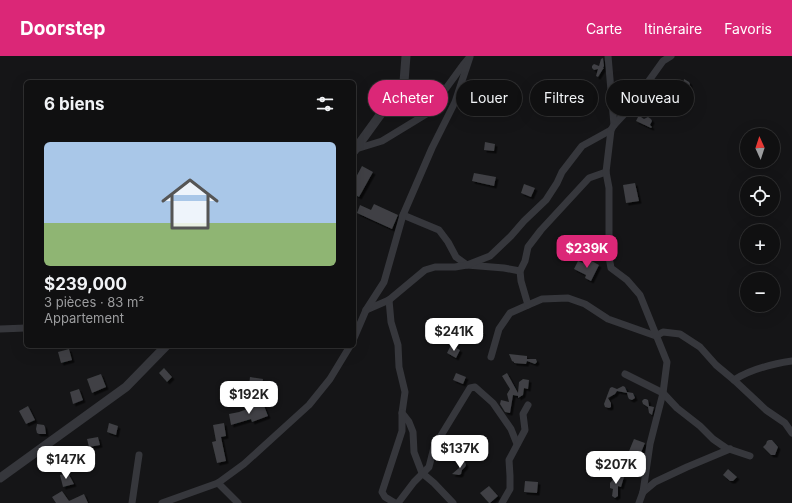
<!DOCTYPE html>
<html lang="fr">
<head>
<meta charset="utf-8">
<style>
	body { margin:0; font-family:Inter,sans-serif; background:#1e1e1f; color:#f1f3f6; height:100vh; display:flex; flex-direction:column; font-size:15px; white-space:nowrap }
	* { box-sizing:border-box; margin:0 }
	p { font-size:13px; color:#9c9d9f }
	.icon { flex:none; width:22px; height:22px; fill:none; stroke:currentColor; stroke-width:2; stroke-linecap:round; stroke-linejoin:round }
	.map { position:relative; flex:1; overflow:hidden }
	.details { position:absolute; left:24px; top:24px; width:332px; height:268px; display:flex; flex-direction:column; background:#101011; border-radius:6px; box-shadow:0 4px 16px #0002,0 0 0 1px #303031 }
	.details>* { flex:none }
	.top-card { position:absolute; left:368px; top:24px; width:364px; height:36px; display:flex; gap:8px }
	.needle { width:26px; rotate:357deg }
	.buttons { position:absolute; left:740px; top:72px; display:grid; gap:8px }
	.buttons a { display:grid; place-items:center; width:40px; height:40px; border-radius:50%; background:#101011; box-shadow:0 4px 16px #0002,0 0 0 1px #303031; font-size:20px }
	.price { position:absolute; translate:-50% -34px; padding:0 9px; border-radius:8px; background:#fff; color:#222; font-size:13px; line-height:26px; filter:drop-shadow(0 1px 2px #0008) }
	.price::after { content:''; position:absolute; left:50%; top:24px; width:12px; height:9px; margin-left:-6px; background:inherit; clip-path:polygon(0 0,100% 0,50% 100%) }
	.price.selected { background:#db2777; color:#fff }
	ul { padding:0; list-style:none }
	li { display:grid; align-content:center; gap:8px; height:212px; padding:0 20px }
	li span { display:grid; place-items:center; height:124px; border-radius:6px; color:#555 }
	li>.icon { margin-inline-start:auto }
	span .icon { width:72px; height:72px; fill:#fffc; stroke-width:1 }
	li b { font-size:17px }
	h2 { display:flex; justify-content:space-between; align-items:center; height:48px; padding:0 20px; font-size:17px }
	.tag { padding:0 14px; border-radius:18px; background:#101011; box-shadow:0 4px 16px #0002,0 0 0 1px #303031; font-size:14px; line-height:36px }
	.tag.selected { background:#db2777; color:#fff }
	header { display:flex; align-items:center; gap:24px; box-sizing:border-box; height:56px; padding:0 20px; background:#db2777; color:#fff }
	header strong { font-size:19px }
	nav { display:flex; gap:22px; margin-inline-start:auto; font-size:14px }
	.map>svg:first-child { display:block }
	.building { fill:#3f4044; filter:url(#shadow) }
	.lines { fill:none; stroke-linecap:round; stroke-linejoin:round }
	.minor { stroke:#36373c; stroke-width:7 }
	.tertiary { stroke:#36373c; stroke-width:9 }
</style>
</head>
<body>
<header>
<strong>Doorstep</strong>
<nav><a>Carte</a><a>Itinéraire</a><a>Favoris</a></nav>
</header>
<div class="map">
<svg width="792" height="447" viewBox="0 0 792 447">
	<defs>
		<filter id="shadow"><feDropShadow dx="2.5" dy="2.5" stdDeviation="0" flood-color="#0009"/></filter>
	</defs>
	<rect width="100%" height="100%" fill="#151517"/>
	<!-- building -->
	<g class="building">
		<path d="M603,2l1,8 -1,2h1l-1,1 -5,8 -2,-1 2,-7 -4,1 -2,-2v-2l2,-2 5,2 2,-7z"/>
		<path d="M684,23l5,3 1,2 -2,6h3l-1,9 -5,-1 -1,2h-2z"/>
		<path d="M638,61h3l3,2 4,-2 3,2 1,2 -2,4 2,2 -1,1 -15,-7z"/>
		<path d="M485,86l10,2 -1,7 -10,-1z"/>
		<path d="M362,110l11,6 -14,25 -5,-3v-13z"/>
		<path d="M474,117l22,4 -2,9 -22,-5z"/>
		<path d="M635,127l4,18 -13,2 -3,-18z"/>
		<path d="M524,128l11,4 -4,9 -10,-4z"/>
		<path d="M374,148l24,11 -6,14 -35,-16 3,-8 11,5z"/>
		<path d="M586,202l13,7 -8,16 -6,-3 1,-3 -12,-6 4,-8 5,2z"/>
		<path d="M474,265l10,13 -4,-2 -9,7 3,-9 -7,-3z"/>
		<path d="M451,289l9,5 -4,8 -9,-5z"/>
		<path d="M69,293l3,11 -11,3 -3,-11z"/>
		<path d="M509,298l18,2v3h9l1,3 -2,2 -8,-3 -1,3 -12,-1v-1l-2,-1z"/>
		<path d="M164,312l8,9 -5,5 -8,-9z"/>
		<path d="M456,317l10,4 -3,7 -10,-4z"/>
		<path d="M507,317l11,20 1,-11 4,-3 6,1 -1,9 -4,-1 -1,7 -5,3v-2l-5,-1 -3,18 -5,-1 -5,-8 1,-4 8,2 -2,-8 3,-5 -8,-13z"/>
		<path d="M101,318l5,13 -14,6 -5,-14z"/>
		<path d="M250,321l13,2 -1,7 -13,-1z"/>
		<path d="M623,330l2,1 2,5 6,1 2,5 -3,2 -3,-1 -1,-2 -1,-4 -10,-2 -2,3 -7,4 3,5v4l-2,1 -4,-1 -1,-3 6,-16 2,-1 5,2z"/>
		<path d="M79,333l4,11 -10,4 -3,-12z"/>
		<path d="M644,343h2l2,1 1,6 5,1 -2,8 -3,-2 -1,-6 -5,-3 -1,-3z"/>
		<path d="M263,347l5,13 -16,6 -1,-3 -20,6 -2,-11 10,-2z"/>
		<path d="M28,350l7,14 -9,4 -7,-13z"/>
		<path d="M109,367l9,3 -2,9 -9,-3z"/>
		<path d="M224,367l2,13 -5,1 5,24 -9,2 -5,-21 4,-1 -3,-16z"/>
		<path d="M37,368l7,1 1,2 1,7h-7l-2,-1 -1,-4z"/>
		<path d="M98,381l2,8 -11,2 -2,-8z"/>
		<path d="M634,383l11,4 -5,12 -11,-4z"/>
		<path d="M769,384h3l6,7 -3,8h-4l-8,-8 3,-3 1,-3z"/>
		<path d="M632,404l3,7 -8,3 -1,4 -4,-10z"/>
		<path d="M461,406h4l1,3 -1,2 -3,3 -1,4 -2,1 -7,-1 7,-6v-4z"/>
		<path d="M728,413l9,8 -4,4h-3l-7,-6z"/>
		<path d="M68,417l6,11 -11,3 -3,-12z"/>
		<path d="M617,419l7,2 -3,10 -3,-1v10l-3,2 -3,-2 1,-7 -3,-1v-5z"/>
		<path d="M525,425l13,1 -1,11 -13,-1z"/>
		<path d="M489,430l9,10 -8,7h-1l-9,-10z"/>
		<path d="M62,435l7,10 15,-7 4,9h-32l-4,-6z"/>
	</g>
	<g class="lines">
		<!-- minor -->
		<g class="minor">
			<path d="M608,0l6,69"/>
			<path d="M356,93l26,-8 46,-28 35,-48 5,-6"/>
			<path d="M403,159l36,15 9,12 8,15 11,8 37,3 16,3 1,10 7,24 -18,8 -11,16 -8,28"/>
			<path d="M520,215l5,-10 3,-14 13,-17 48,-52 17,-6"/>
			<path d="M389,244l2,22 7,23 1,22 6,25 -3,21 7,9 4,10 1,20 8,21 12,10 19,20"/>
			<path d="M528,249l14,-6 26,-1 17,6 23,15 48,17 7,-4 17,2 20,13 16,18 18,15 32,30 19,13 7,10"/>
			<path d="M366,254l23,-10 36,-30 10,-3h20l12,-2 23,-9 21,-20 13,-15 22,-21 11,-17 5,-11 20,-26 29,-16"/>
			<path d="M0,273l26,-1"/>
			<path d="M354,282l12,-28 18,-28 19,-67 29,-67 23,-46 15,-45"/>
			<path d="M625,318l38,19 14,15 23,18 13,13 13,9 24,8"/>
			<path d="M734,324c17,-11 38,-16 58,-19"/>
			<path d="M218,427l20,20"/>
			<path d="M643,436l12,-10 32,-15 43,-18"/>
			<path d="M132,447l7,-48"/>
			<path d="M162,447l56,-20 26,-19 65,-59 21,-26 20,-33"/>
			<path d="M395,447l-10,-6 -3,-5 20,-61v-18"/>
			<path d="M398,447l16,-21 15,-15 5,-20 36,-59 5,-1 18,16 18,26 6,15"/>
			<path d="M502,447l8,-14v-13l-1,-16 16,-30 -2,-16 5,-9"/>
			<path d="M639,447l4,-11 7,-48 13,-51 4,-31 -27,-67 -13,-15 -16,-12 -2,-11v-69l-3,-16 5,-42 3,-5 14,-15 35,-49 8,-5"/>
		</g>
		<!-- tertiary -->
		<g class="tertiary">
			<path d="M354,95l50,-69 2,-26"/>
			<path d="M0,422l126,-91 40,-41"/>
		</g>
	</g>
</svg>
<div class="buttons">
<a><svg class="needle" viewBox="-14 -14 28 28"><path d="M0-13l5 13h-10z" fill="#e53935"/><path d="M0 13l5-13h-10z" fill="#9c9d9f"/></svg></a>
<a><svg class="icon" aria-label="locate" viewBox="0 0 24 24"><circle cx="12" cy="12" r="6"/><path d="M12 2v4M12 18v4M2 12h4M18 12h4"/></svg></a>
<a>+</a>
<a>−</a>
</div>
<b class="price selected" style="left:587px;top:213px">$239K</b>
<b class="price" style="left:454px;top:296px">$241K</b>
<b class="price" style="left:249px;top:359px">$192K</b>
<b class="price" style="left:460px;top:413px">$137K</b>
<b class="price" style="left:66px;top:424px">$147K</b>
<b class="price" style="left:616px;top:429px">$207K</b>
<div class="top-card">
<a class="tag selected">Acheter</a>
<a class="tag">Louer</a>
<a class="tag">Filtres</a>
<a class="tag">Nouveau</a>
</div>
<section class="details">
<h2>6 biens<svg class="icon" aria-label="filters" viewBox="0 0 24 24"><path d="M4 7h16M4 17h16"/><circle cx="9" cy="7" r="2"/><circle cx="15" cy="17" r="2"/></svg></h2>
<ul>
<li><span style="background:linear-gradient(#a9c7e8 65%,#8fb573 0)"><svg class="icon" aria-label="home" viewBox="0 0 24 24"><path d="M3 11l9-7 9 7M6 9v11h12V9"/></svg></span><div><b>$239,000</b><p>3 pièces · 83 m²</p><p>Appartement</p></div></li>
</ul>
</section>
</div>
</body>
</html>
